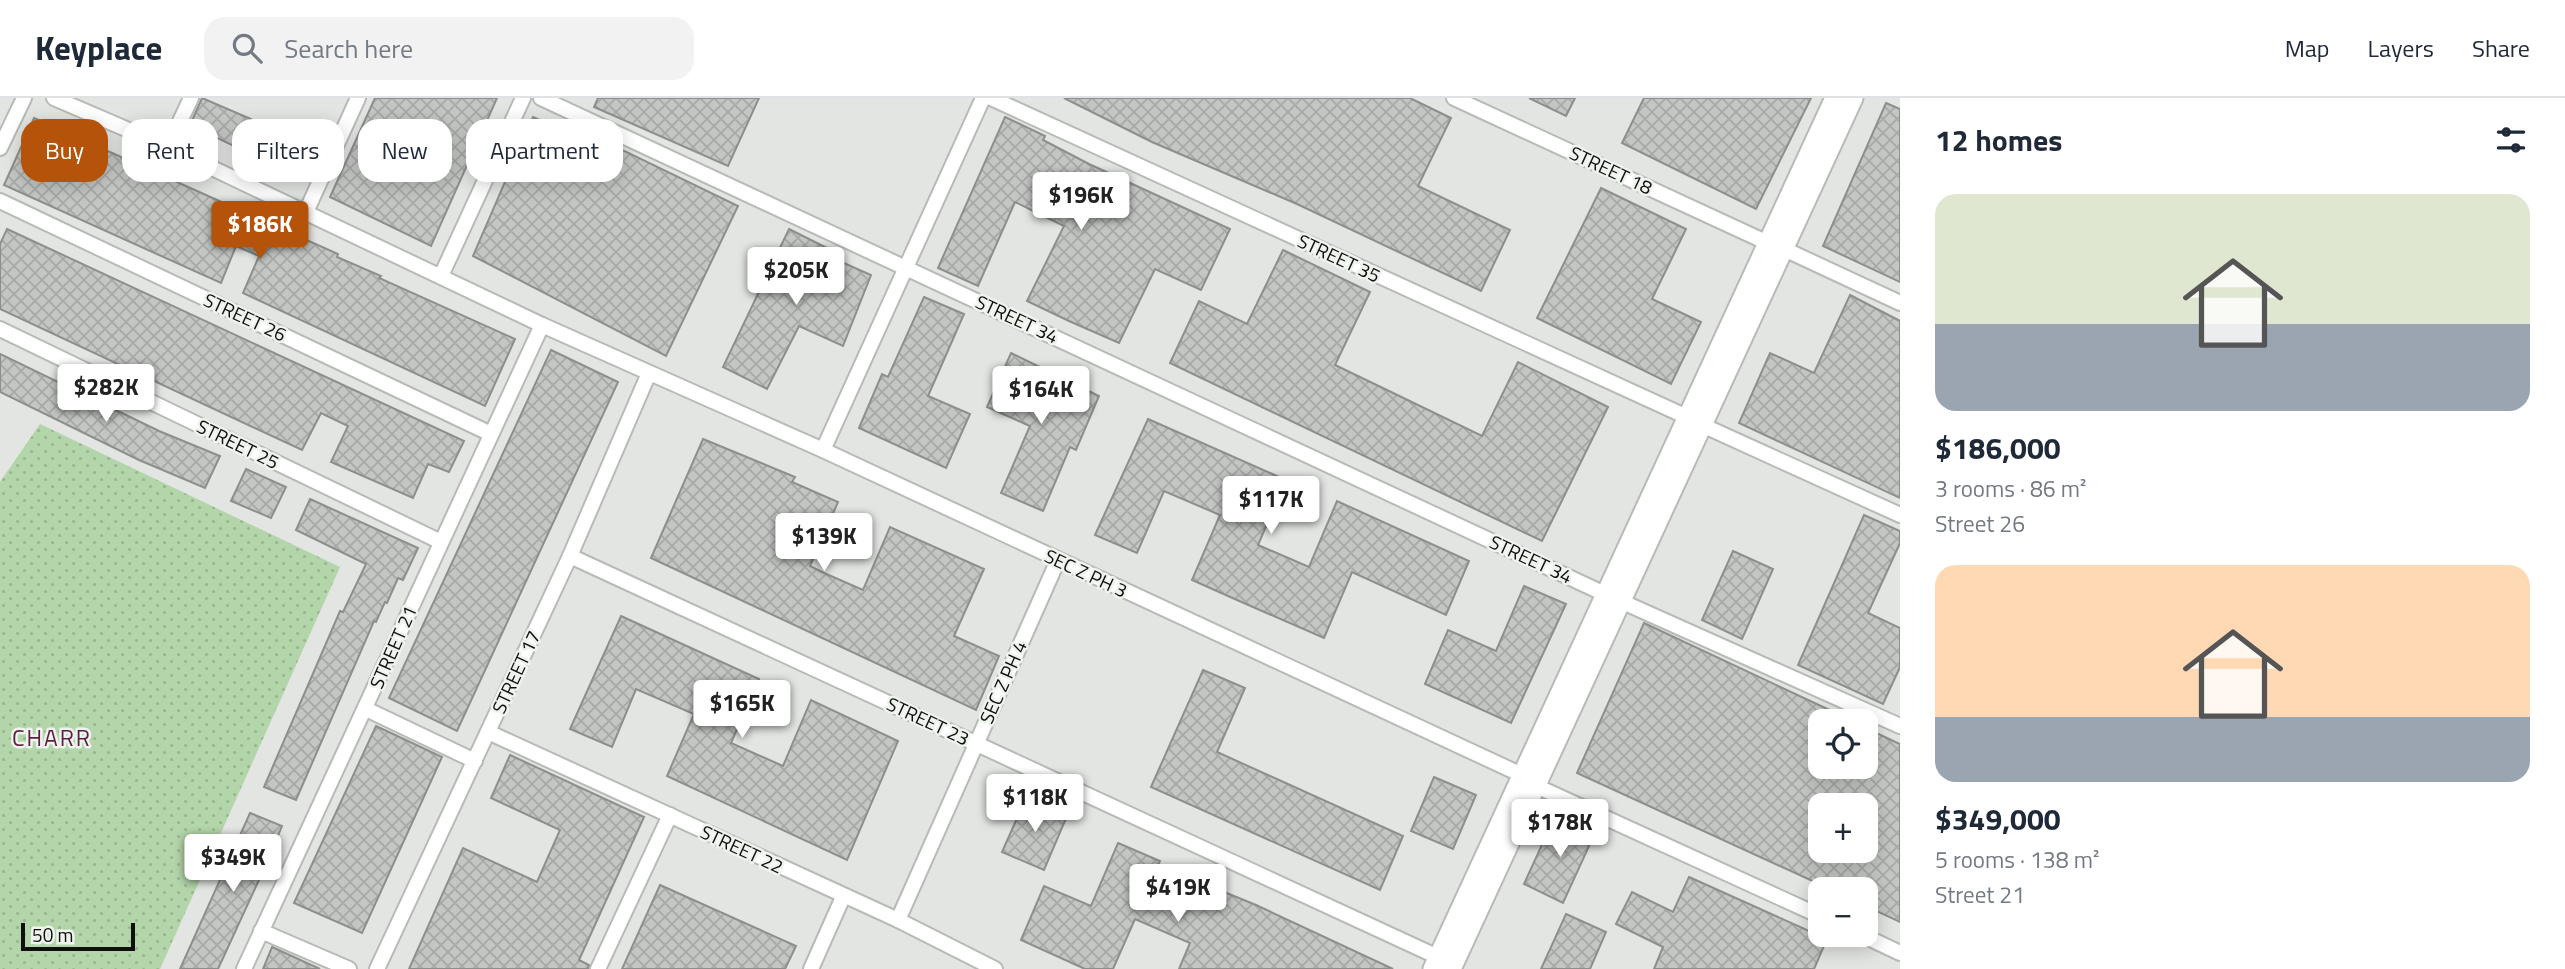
<!DOCTYPE html>
<html lang="en">
<head>
<meta charset="utf-8">
<style>
	body { margin:0; font-family:"Titillium Web",sans-serif; background:#f2f2f3; color:#1f2937; height:100vh; display:flex; flex-direction:column; font-size:26px; white-space:nowrap }
	* { box-sizing:border-box; margin:0 }
	p { font-size:23px; color:#747a83 }
	.icon { flex:none; width:38px; height:38px; fill:none; stroke:currentColor; stroke-width:2; stroke-linecap:round; stroke-linejoin:round }
	.map { position:relative; flex:1; overflow:hidden }
	.details { display:flex; flex-direction:column; background:#fff; width:665px }
	.details>* { flex:none }
	.top-card { position:absolute; left:21px; top:21px; width:665px; height:63px; display:flex; gap:14px }
	.controls { position:absolute; left:1808px; top:611px; display:grid; gap:14px }
	.controls a { display:grid; place-items:center; width:70px; height:70px; border-radius:14px; background:#fff; box-shadow:0 4px 18px #0003; font-size:35px }
	.scale { position:absolute; left:21px; bottom:18px; width:114px; box-sizing:border-box; padding-left:7px; border:4px solid #0f100e; border-top:0; font-size:19px; line-height:24px; white-space:nowrap; color:#0f100e; -webkit-text-stroke:5px #eff3ee; paint-order:stroke }
	.price { position:absolute; translate:-50% -60px; padding:0 16px; border-radius:7px; background:#fff; color:#222; font-size:23px; line-height:46px; filter:drop-shadow(0 2px 4px #0008) }
	.price::after { content:''; position:absolute; left:50%; top:42px; width:21px; height:16px; margin-left:-10px; background:inherit; clip-path:polygon(0 0,100% 0,50% 100%) }
	.price.selected { background:#b45309; color:#fff }
	ul { padding:0; list-style:none }
	li { display:grid; align-content:center; gap:14px; height:371px; padding:0 35px }
	li span { display:grid; place-items:center; height:217px; border-radius:21px; color:#555 }
	li>.icon { margin-inline-start:auto }
	span .icon { width:126px; height:126px; fill:#fffc; stroke-width:1 }
	li b { font-size:30px }
	h2 { display:flex; justify-content:space-between; align-items:center; height:84px; padding:0 35px; font-size:30px }
	.chip { padding:0 24px; border-radius:21px; background:#fff; box-shadow:0 4px 18px #0003; font-size:24px; line-height:63px }
	.chip.selected { background:#b45309; color:#fff }
	header { display:flex; align-items:center; gap:42px; box-sizing:border-box; height:98px; padding:0 35px; background:#fff; border-bottom:2px solid #e0e1e3 }
	header strong { font-size:33px }
	nav { display:flex; gap:38px; margin-inline-start:auto; font-size:24px }
	.search { width:490px; height:63px; background:#f2f2f3; display:flex; align-items:center; gap:18px; box-sizing:border-box; padding:0 24px; border-radius:21px; color:#747a83; font-size:26px }
	main { display:flex; flex:1; min-height:0 }
	.map>svg:first-child { display:block }
	.grass { fill:url(#grass-dots) }
	.building { fill:url(#building-cross-hatch); stroke:#8c8f8b; stroke-width:2; fill-rule:evenodd }
	.lines { fill:none; stroke-linecap:round; stroke-linejoin:round }
	.street-casing { stroke:#b7bbb6; stroke-width:18 }
	.secondary-casing { stroke:#b7bbb6; stroke-width:23 }
	.street { stroke:#fff; stroke-width:14 }
	.secondary { stroke:#fff; stroke-width:19 }
	.labels { text-anchor:middle; stroke-width:5; stroke-linejoin:round; paint-order:stroke }
	.street-label { font-size:19px; fill:#0f100e; stroke:#eff3ee }
	.quarter-label { font-size:23px; letter-spacing:2px; fill:#5c1e40; stroke:#eff3ee }
</style>
</head>
<body>
<header>
<strong>Keyplace</strong>
<div class="search"><svg class="icon" aria-label="search" viewBox="0 0 24 24"><circle cx="10" cy="10" r="6"/><path d="M15 15l6 6"/></svg>Search here</div>
<nav><a>Map</a><a>Layers</a><a>Share</a></nav>
</header>
<main>
<div class="map">
<svg width="1900" height="871" viewBox="0 0 1900 871">
	<defs>
		<pattern id="grass-dots" width="8" height="8" patternUnits="userSpaceOnUse" patternTransform="scale(1.75)"><rect width="8" height="8" fill="#b3d5aa"/><path d="M2 2h.1M6 6h.1" fill="none" stroke="#99b691" stroke-width="1.8" stroke-linecap="round"/></pattern>
		<pattern id="building-cross-hatch" width="8" height="8" patternUnits="userSpaceOnUse" patternTransform="scale(1.75)"><rect width="8" height="8" fill="#c3c6c2"/><path d="M0 0l8 8M0 8l8-8" fill="none" stroke="#a6a9a6"/></pattern>
	</defs>
	<rect width="100%" height="100%" fill="#e2e5e1"/>
	<!-- grass -->
	<path class="grass" d="M40,326l300,143 -180,402h-160v-487z"/>
	<!-- building -->
	<g class="building">
		<path d="M202,0l49,21 -13,29 -48,-23z"/>
		<path d="M375,0h122l-66,148 -101,-49z"/>
		<path d="M598,0h161l-31,68 -134,-59z"/>
		<path d="M1064,0h346l41,20 -33,68 92,44 -29,61 -184,-87 -145,-62z"/>
		<path d="M1529,0h46l-9,18z"/>
		<path d="M1644,0h167l-55,111 -134,-66z"/>
		<path d="M1886,5l14,6v173l-77,-36z"/>
		<path d="M533,19l66,30 3,-7 136,66 -72,150 -193,-100z"/>
		<path d="M1005,19l40,19 -2,4 46,24 141,65 -29,61 -46,-21 -36,74 -50,-22 -42,-20 37,-75 -49,-24 -37,84 -40,-18z"/>
		<path d="M34,20l304,136 -1,3 44,19 -2,2 136,61 -30,67 -242,-113 16,-37 -23,-10 -15,37 -217,-98z"/>
		<path d="M1601,90l85,41 -34,70 49,23 -30,62 -134,-66z"/>
		<path d="M7,131l457,212 -15,31 -21,-8 -15,34 -82,-36 17,-36 -27,-13 -19,37 -302,-141v-65z"/>
		<path d="M789,131l42,21 -3,6 43,19 -28,71 -44,-20 -32,63 -44,-22z"/>
		<path d="M1283,152l87,42 -35,73 54,26 93,45 36,-74 90,45 -66,134 -372,-178 29,-62 48,23z"/>
		<path d="M1850,197l50,26v177l-161,-75 31,-70 44,20z"/>
		<path d="M924,199l40,17 -36,82 42,18 -24,54 -87,-40 23,-54 6,3z"/>
		<path d="M551,252l67,32 -161,349 -68,-33z"/>
		<path d="M1011,255l88,43 -23,54 -6,-3 -27,64 -42,-18 29,-67 -43,-19z"/>
		<path d="M0,256l159,77 61,25 -15,32 -66,-28 -139,-68z"/>
		<path d="M1148,321l138,61 -28,65 51,22 28,-66 132,60 -23,54 -94,-43 -28,66 -87,-38 -45,-20 28,-65 -56,-24 -27,62 -42,-18z"/>
		<path d="M703,341l92,38 -3,5 46,20 -28,64 14,7 39,17 27,-63 94,42 -30,67 45,20 -23,54 -325,-152z"/>
		<path d="M246,371l40,18 -15,31 -40,-17z"/>
		<path d="M310,401l108,49 -15,32 -5,-2 -11,25 -2,-1 -9,20 -2,-1 -78,179 -32,-13 76,-176 3,1 23,-48 -70,-34z"/>
		<path d="M1864,417l36,16v12l-32,70 32,15v39l-17,37 -85,-39z"/>
		<path d="M1733,453l40,18 -31,70 -40,-19z"/>
		<path d="M1524,488l42,18 -55,119 -86,-39 23,-54 48,21z"/>
		<path d="M621,518l138,63 -28,64 52,23 28,-66 87,41 -51,119 -180,-84 27,-62 -58,-25 -24,58 -42,-18z"/>
		<path d="M1644,525l209,98h-33v45h46v-38l34,16v178l-34,-16v-17h-36l-253,-116zM1820,707h46v45h-46z"/>
		<path d="M1203,572l42,18 -28,64 186,84 -23,54 -229,-103z"/>
		<path d="M376,628l66,31 -80,176 -68,-30z"/>
		<path d="M510,657l134,62 -65,143 10,5 -1,4h-179l54,-121 74,34 23,-52 -69,-32z"/>
		<path d="M1434,679l42,18 -23,54 -42,-18z"/>
		<path d="M1026,700l41,18 -23,54 -42,-18z"/>
		<path d="M250,715l32,13 -18,43 -46,100h-38z"/>
		<path d="M1556,716l39,19 -32,70 -39,-19z"/>
		<path d="M1118,745l42,18 -2,4 98,40 137,64h-214l11,-26 -55,-24 -22,50h-28l-64,-29 23,-54 47,20z"/>
		<path d="M1689,779l138,62 -13,30h-160l9,-22 -47,-23 16,-32 41,20z"/>
		<path d="M660,787l136,61 -11,23h-163z"/>
		<path d="M1566,816l40,18 -16,37h-49z"/>
		<path d="M272,849l48,22h-57z"/>
	</g>
	<g class="lines">
		<!-- street casing -->
		<g class="street-casing">
			<g id="street">
				<path d="M54,0l114,49 374,178 281,125 699,325"/>
				<path d="M541,0l1066,497 293,131"/>
				<path d="M991,0l696,319"/>
				<path d="M1454,0l314,145"/>
				<path d="M168,49l23,-49"/>
				<path d="M0,50l24,-50"/>
				<path d="M0,103l489,232"/>
				<path d="M305,116l53,-116"/>
				<path d="M1784,151l116,54"/>
				<path d="M441,178l82,-178"/>
				<path d="M0,231l439,212"/>
				<path d="M1702,327l198,90"/>
				<path d="M823,352l160,-352"/>
				<path d="M570,458l868,401"/>
				<path d="M366,611l109,52"/>
				<path d="M488,634l410,188 97,49"/>
				<path d="M1536,688l284,130"/>
				<path d="M898,822l160,-360"/>
				<path d="M261,833l88,38"/>
				<path d="M1860,836l40,19"/>
				<path d="M244,871l298,-644"/>
				<path d="M377,871l193,-413 79,-183"/>
				<path d="M598,871l72,-154"/>
				<path d="M811,871l32,-72"/>
			</g>
		</g>
		<!-- secondary casing -->
		<g class="secondary-casing">
			<g id="secondary">
				<path d="M1433,871l402,-871"/>
				<path d="M1451,871l402,-871"/>
			</g>
		</g>
		<!-- street -->
		<use href="#street" class="street"/>
		<!-- secondary -->
		<use href="#secondary" class="secondary"/>
	</g>
	<g class="labels">
		<!-- street labels -->
		<g class="street-label">
			<text transform="translate(1611 72) rotate(25)" y="7">STREET 18</text>
			<text transform="translate(1339 160) rotate(25)" y="7">STREET 35</text>
			<text transform="translate(245 219) rotate(25)" y="7">STREET 26</text>
			<text transform="translate(1017 221) rotate(25)" y="7">STREET 34</text>
			<text transform="translate(238 346) rotate(26)" y="7">STREET 25</text>
			<text transform="translate(1531 461) rotate(25)" y="7">STREET 34</text>
			<text transform="translate(1086 475) rotate(25)" y="7">SEC Z PH 3</text>
			<text transform="translate(393 549) rotate(-66)" y="7">STREET 21</text>
			<text transform="translate(516 574) rotate(-65)" y="7">STREET 17</text>
			<text transform="translate(1003 584) rotate(-66)" y="7">SEC Z PH 4</text>
			<text transform="translate(928 623) rotate(25)" y="7">STREET 23</text>
			<text transform="translate(742 751) rotate(25)" y="7">STREET 22</text>
		</g>
		<!-- quarter labels -->
		<g class="quarter-label">
			<text x="52" y="648">CHARR</text>
		</g>
	</g>
</svg>
<div class="controls">
<a><svg class="icon" aria-label="locate" viewBox="0 0 24 24"><circle cx="12" cy="12" r="6"/><path d="M12 2v4M12 18v4M2 12h4M18 12h4"/></svg></a>
<a>+</a>
<a>−</a>
</div>
<div class="scale">50 m</div>
<b class="price" style="left:1081px;top:134px">$196K</b>
<b class="price selected" style="left:260px;top:163px">$186K</b>
<b class="price" style="left:796px;top:209px">$205K</b>
<b class="price" style="left:106px;top:326px">$282K</b>
<b class="price" style="left:1041px;top:328px">$164K</b>
<b class="price" style="left:1271px;top:438px">$117K</b>
<b class="price" style="left:824px;top:475px">$139K</b>
<b class="price" style="left:742px;top:642px">$165K</b>
<b class="price" style="left:1035px;top:736px">$118K</b>
<b class="price" style="left:1560px;top:761px">$178K</b>
<b class="price" style="left:233px;top:796px">$349K</b>
<b class="price" style="left:1178px;top:826px">$419K</b>
<div class="top-card">
<a class="chip selected">Buy</a>
<a class="chip">Rent</a>
<a class="chip">Filters</a>
<a class="chip">New</a>
<a class="chip">Apartment</a>
</div>
</div>
<section class="details">
<h2>12 homes<svg class="icon" aria-label="filters" viewBox="0 0 24 24"><path d="M4 7h16M4 17h16"/><circle cx="9" cy="7" r="2"/><circle cx="15" cy="17" r="2"/></svg></h2>
<ul>
<li><span style="background:linear-gradient(#dfe7d0 60%,#9aa5b1 0)"><svg class="icon" aria-label="home" viewBox="0 0 24 24"><path d="M3 11l9-7 9 7M6 9v11h12V9"/></svg></span><div><b>$186,000</b><p>3 rooms · 86 m²</p><p>Street 26</p></div></li>
<li><span style="background:linear-gradient(#ffd9b3 70%,#9aa5b1 0)"><svg class="icon" aria-label="home" viewBox="0 0 24 24"><path d="M3 11l9-7 9 7M6 9v11h12V9"/></svg></span><div><b>$349,000</b><p>5 rooms · 138 m²</p><p>Street 21</p></div></li>
</ul>
</section>
</main>
</body>
</html>
